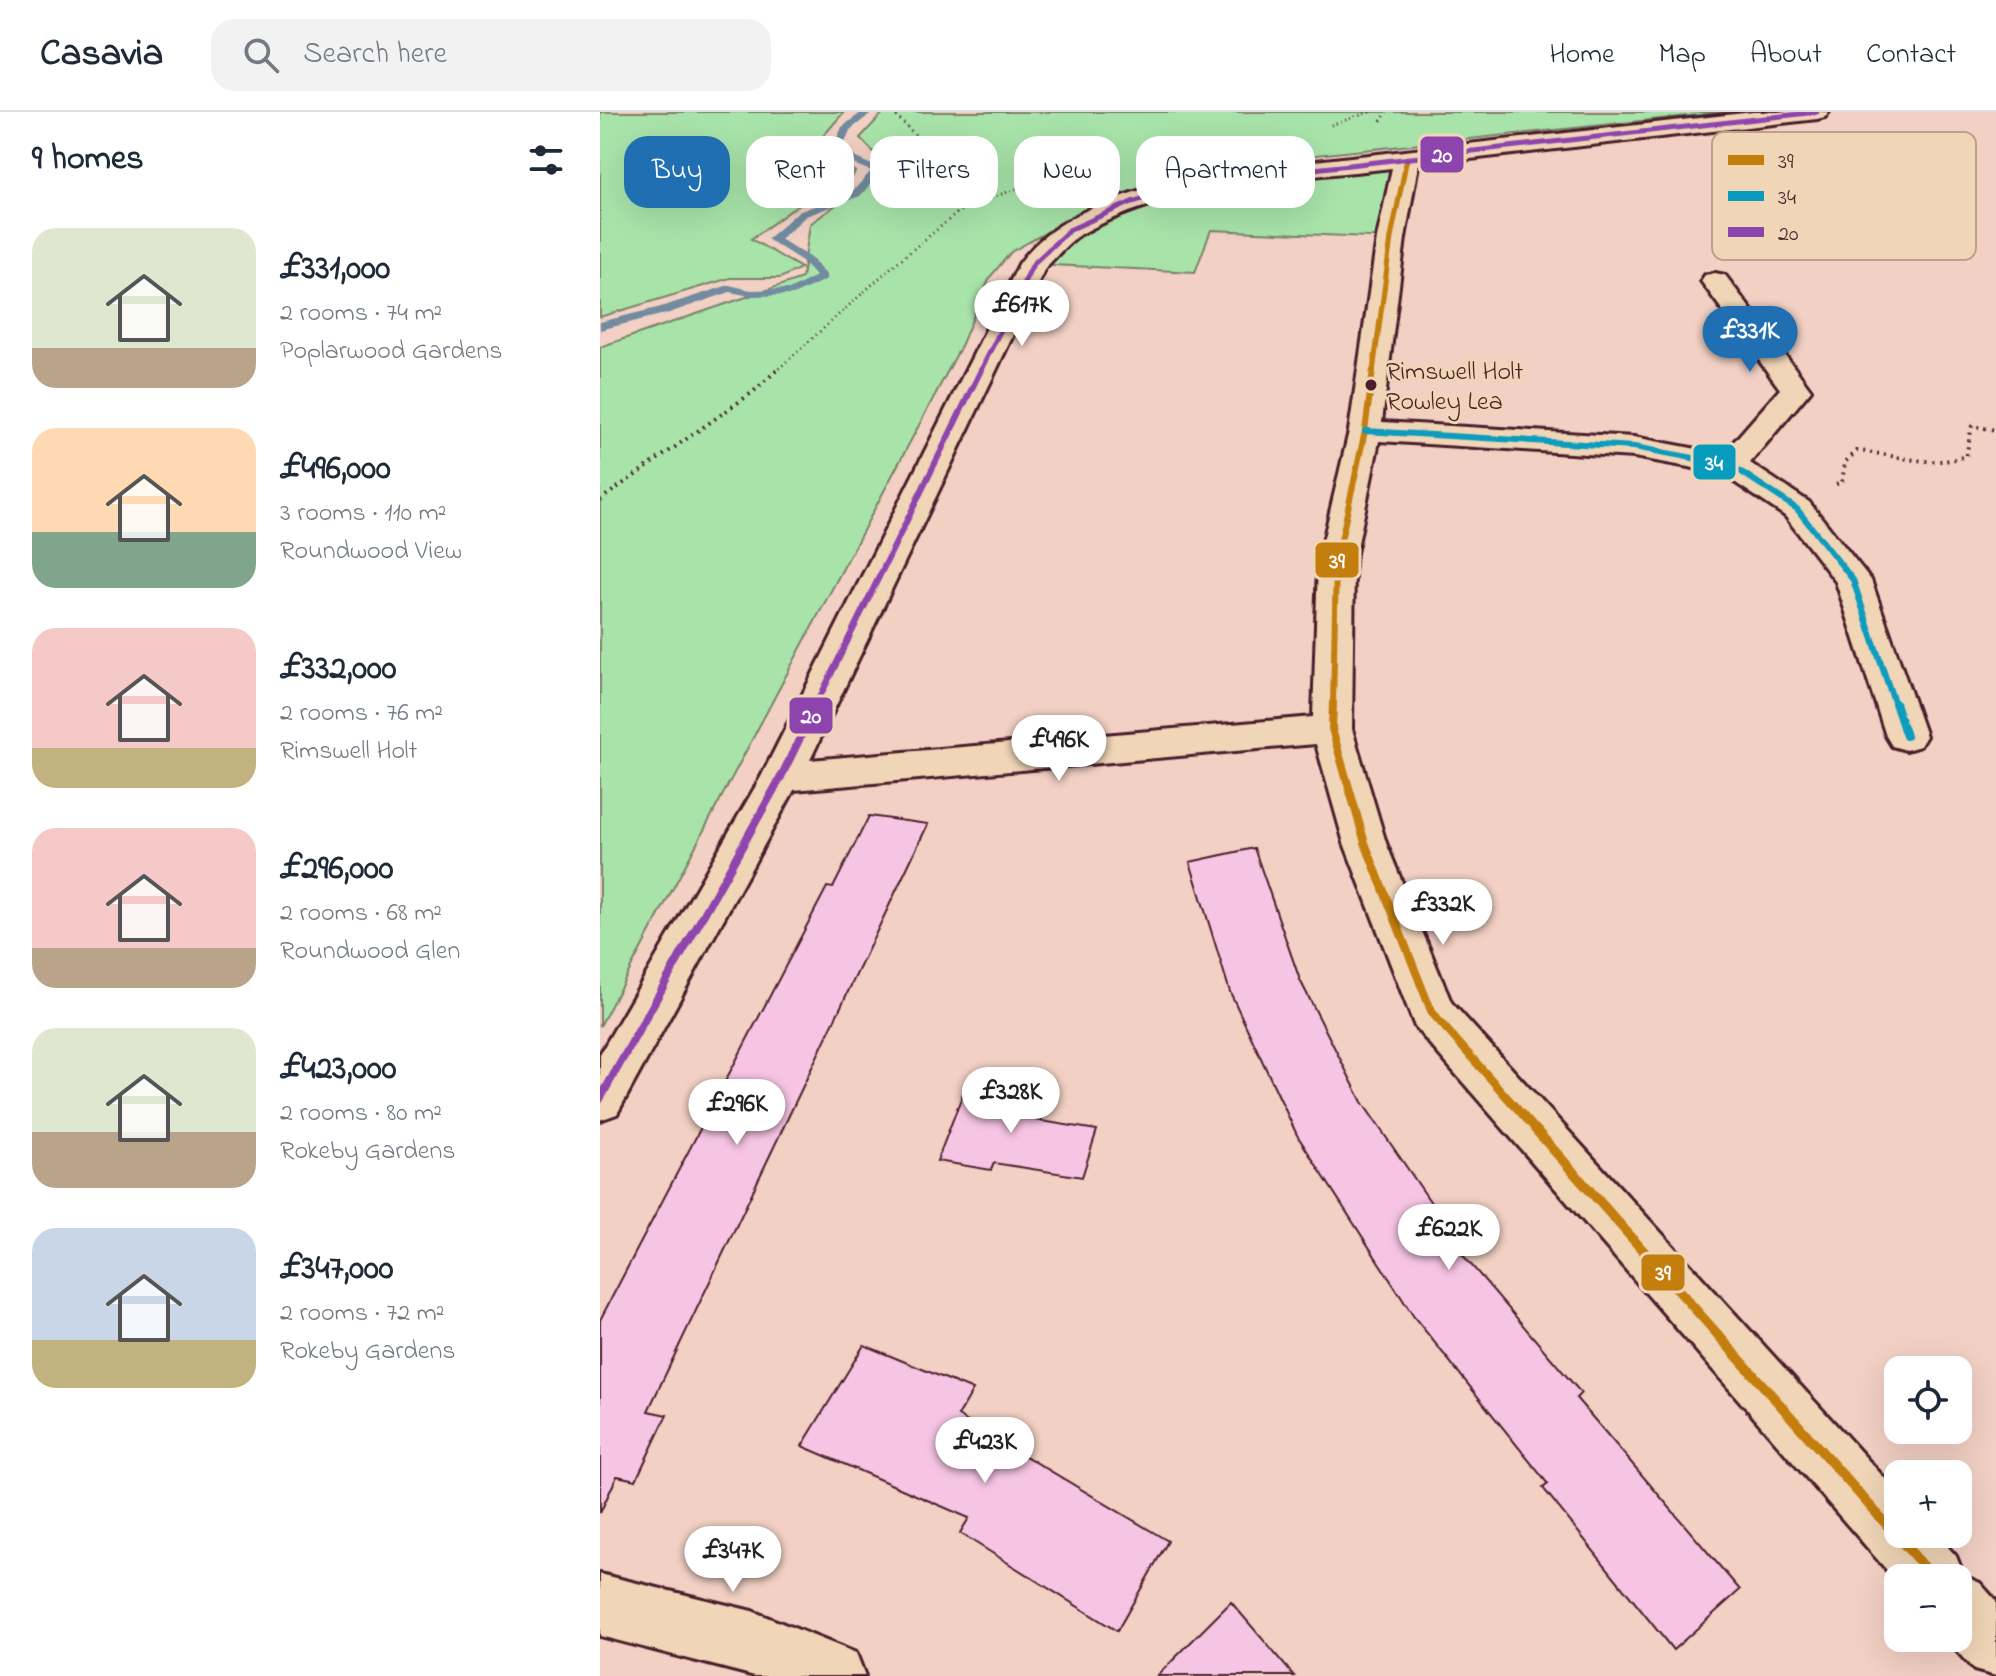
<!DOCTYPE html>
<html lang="en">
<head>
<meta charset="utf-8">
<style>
	body { margin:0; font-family:"Indie Flower",sans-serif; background:#f2f2f3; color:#1f2937; height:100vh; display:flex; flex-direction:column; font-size:30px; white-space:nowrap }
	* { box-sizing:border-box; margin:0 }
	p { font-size:26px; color:#747a83 }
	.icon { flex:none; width:44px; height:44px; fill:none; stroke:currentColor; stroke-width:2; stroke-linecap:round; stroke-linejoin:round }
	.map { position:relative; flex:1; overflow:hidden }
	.side { display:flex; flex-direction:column; background:#fff; width:600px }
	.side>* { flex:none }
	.top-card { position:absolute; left:24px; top:24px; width:760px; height:72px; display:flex; gap:16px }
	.buttons { position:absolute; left:1284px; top:1244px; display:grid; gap:16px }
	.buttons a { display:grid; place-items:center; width:88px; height:88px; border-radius:16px; background:#fff; box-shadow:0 8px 32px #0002; font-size:40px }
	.price { position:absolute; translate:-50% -68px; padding:0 18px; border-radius:28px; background:#fff; color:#222; font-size:26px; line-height:52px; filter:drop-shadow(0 2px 4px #0008) }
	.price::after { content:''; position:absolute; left:50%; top:48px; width:24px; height:18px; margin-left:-12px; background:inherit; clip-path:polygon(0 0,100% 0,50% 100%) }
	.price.on { background:#1f6fb2; color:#fff }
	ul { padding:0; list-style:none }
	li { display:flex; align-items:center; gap:24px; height:200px; padding:0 32px }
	li span { display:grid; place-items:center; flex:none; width:224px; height:160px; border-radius:24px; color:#555 }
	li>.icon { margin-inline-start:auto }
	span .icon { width:96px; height:96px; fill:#fffc; stroke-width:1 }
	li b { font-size:34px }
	h2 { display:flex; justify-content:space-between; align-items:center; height:96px; padding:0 32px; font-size:34px }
	.tag { padding:0 28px; border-radius:24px; background:#fff; box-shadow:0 8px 32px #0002; font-size:28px; line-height:72px }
	.tag.on { background:#1f6fb2; color:#fff }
	header { display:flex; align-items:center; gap:48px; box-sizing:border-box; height:112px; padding:0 40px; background:#fff; border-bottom:2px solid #e0e1e3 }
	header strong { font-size:38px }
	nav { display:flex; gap:44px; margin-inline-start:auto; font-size:28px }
	.search { width:560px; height:72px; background:#f2f2f3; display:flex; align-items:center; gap:20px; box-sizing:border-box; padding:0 28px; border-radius:24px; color:#747a83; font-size:30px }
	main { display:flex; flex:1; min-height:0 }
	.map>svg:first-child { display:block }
	.green { fill:#a8e4aa; stroke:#79826a; stroke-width:2 }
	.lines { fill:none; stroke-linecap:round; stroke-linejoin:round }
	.stream { fill:#728ba0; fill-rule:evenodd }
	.building { fill:#f7c5e4; stroke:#4a1f2b; stroke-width:2 }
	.street-casing { stroke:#4a1f2b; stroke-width:6 }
	.path-far1 { stroke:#4a1f2b; stroke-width:3; stroke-dasharray:1 4; stroke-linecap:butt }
	.path { stroke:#4a1f2b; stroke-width:4; stroke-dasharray:2 5; stroke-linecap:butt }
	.street { fill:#f0d5b7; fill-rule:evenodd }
	.bus-1-far3-casing { stroke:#f0d5b7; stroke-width:9 }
	.bus-1-far2-casing { stroke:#f0d5b7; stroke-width:11 }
	.bus-1-far1-casing { stroke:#f0d5b7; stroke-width:14 }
	.bus-1-casing { stroke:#f0d5b7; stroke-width:16 }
	.bus-2-far1-casing { stroke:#f0d5b7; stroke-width:11 }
	.bus-2-casing { stroke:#f0d5b7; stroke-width:14 }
	.bus-3-far2-casing { stroke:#f0d5b7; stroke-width:9 }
	.bus-3-far1-casing { stroke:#f0d5b7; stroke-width:11 }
	.bus-3-casing { stroke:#f0d5b7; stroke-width:14 }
	.bus-1-far3 { stroke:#c37e0d; stroke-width:5 }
	.bus-1-far2 { stroke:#c37e0d; stroke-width:6 }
	.bus-1-far1 { stroke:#c37e0d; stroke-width:8 }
	.bus-1 { stroke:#c37e0d; stroke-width:10 }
	.bus-2-far1 { stroke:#079bbe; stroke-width:6 }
	.bus-2 { stroke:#079bbe; stroke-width:8 }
	.bus-3-far2 { stroke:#8e44ad; stroke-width:5 }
	.bus-3-far1 { stroke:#8e44ad; stroke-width:6 }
	.bus-3 { stroke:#8e44ad; stroke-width:8 }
	.bus-dot { fill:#4a1f2b; stroke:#f0d5b7; stroke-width:3 }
	.labels { text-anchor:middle; stroke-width:6; stroke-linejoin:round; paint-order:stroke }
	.far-bus-label { font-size:26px; fill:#4a1f2b; stroke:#f0d5b7; text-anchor:start }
	.key { fill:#f0d5b7; stroke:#be9e8d; stroke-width:2 }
	.key-label { font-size:22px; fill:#4a1f2b }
	.line-badge { stroke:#f0d5b7; stroke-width:3 }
	.badge-label { font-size:22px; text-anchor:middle; font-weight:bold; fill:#fff }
</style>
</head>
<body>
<header>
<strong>Casavia</strong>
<div class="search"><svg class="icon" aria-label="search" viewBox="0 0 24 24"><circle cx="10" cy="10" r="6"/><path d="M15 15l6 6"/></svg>Search here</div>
<nav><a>Home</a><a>Map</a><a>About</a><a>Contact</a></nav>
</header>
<main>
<section class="side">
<h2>9 homes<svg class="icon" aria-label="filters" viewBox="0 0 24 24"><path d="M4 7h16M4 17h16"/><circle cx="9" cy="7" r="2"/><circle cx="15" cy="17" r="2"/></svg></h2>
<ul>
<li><span style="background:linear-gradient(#dfe7d0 75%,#b9a48a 0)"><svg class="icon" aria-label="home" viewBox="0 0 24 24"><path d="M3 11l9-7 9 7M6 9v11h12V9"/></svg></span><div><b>£331,000</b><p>2 rooms · 74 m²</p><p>Poplarwood Gardens</p></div></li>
<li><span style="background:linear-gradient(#ffd9b3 65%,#7fa58c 0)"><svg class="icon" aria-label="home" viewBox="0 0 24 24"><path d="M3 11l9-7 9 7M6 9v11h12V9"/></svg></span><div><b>£496,000</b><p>3 rooms · 110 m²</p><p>Roundwood View</p></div></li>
<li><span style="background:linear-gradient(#f6c9c9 75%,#c2b280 0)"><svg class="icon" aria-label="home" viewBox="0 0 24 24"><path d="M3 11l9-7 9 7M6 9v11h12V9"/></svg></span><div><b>£332,000</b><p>2 rooms · 76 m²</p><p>Rimswell Holt</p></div></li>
<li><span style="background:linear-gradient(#f6c9c9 75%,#b9a48a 0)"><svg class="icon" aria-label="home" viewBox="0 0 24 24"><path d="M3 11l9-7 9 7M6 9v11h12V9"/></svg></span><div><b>£296,000</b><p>2 rooms · 68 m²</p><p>Roundwood Glen</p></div></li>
<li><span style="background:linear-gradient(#dfe7d0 65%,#b9a48a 0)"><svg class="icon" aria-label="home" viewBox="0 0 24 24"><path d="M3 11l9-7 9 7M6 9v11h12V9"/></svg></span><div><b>£423,000</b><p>2 rooms · 80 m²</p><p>Rokeby Gardens</p></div></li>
<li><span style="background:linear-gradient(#c9d6e8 70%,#c2b280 0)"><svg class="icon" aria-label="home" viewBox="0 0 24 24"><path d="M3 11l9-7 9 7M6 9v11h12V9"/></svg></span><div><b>£347,000</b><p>2 rooms · 72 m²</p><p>Rokeby Gardens</p></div></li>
</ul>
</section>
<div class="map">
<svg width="1396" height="1564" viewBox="0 0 1396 1564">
	<rect width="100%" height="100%" fill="#f2d0c4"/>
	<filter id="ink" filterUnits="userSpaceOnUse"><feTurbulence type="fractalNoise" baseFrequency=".0125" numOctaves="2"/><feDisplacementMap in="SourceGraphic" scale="16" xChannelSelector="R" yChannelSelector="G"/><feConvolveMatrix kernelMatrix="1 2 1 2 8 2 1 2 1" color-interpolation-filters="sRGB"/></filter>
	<g filter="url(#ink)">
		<!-- green -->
		<g class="green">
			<path d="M0,0h244l-26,30 37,30 -9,15 -49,19 -46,33 50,29 -21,10h-50l-130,39z"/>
			<path d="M284,0h842l-505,53 -135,45 -75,42 -21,25 -29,69 -361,680v-679l202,-69 8,-54 78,-57 -28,-29z"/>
			<path d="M807,46l-16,80 -180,-8 -16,42 -162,-8 36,-34 63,-28z"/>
		</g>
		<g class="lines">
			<!-- stream -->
			<path class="stream" d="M262,0h11l-23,18 -7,17 13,11 27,12 -23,26 -54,20 -26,23 30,18 17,18v4l-34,16 -42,1 -21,-4 -61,21 -69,17v-8l61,-15 68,-22 22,5 40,-1 25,-13 -14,-15 -35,-22 31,-27 54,-20 19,-21 -23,-9 -15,-14 9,-21z"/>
		</g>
		<!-- building -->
		<g class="building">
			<path d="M269,704l59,8 -280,587 19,4 -31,65 -19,-4 -17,37v-193l227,-433 6,1z"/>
			<path d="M654,736l46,132 62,122 87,127 -6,3 138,161 -5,5 164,192 -67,60 -130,-162 5,-4 -134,-167 -117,-182 -67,-143 -40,-130z"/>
			<path d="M369,966l52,9 -11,29 87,14 -15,47 -88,-14 -3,7 -54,-9z"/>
			<path d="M264,1233l109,45 -15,26 210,125 -51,90 -157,-98 9,-15 -167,-72z"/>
			<path d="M631,1490l63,74h-137z"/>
		</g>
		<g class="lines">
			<!-- street casing -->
			<g class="street-casing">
				<g id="street">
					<path d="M1153,0h76l-4,5 -8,2 -399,46 -13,73 -23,184 252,15 89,17 57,-65 -79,-108 4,-6 10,-2 10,2 86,115 -61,73 59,39 62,78 55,156 -6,10 -14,4 -14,-4 -6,-10 -50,-154 -51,-66 -64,-43 -87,-16 -255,-16 -25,122 -2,166 34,114 65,159 447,491v41h38l20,22 8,20 16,7 16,18v75l-22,-6 -29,-32h13v-60h-60v5l-483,-556 -71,-184 -28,-99 -522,46 -177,324 -17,6v-66l161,-277 258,-513c38,-55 119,-74 180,-90zM792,56l-15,70 -28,193 -31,132 -5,154 -503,43 235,-492c11,-11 23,-26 36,-34 95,-52 206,-54 311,-66z"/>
					<path d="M0,1462l152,37 104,42 9,23h-110l-155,-40z"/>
				</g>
			</g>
			<!-- path-far1 -->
			<g class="path-far1">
				<path d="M300,0l-3,5 54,53 25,34"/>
				<path d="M781,9l6,-9"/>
				<path d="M731,13l39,-13"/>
				<path d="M175,260l120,-108 67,-55 59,-22 46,-5"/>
			</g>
			<!-- path -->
			<g class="path">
				<path d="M1236,372l6,-2 3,-20 12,-11c38,3 71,18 109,5l6,-30 24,4"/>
				<path d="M0,388l153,-108 24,-22"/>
			</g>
			<!-- street -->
			<use href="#street" class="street"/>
			<!-- bus-1-far3 casing -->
			<g class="bus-1-far3-casing">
				<path id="bus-1-far3" d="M773,260l18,-134 16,-80"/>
			</g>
			<!-- bus-1-far2 casing -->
			<g class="bus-1-far2-casing">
				<path id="bus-1-far2" d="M733,593l3,-142 29,-132 8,-61"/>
			</g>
			<!-- bus-1-far1 casing -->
			<g class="bus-1-far1-casing">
				<path id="bus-1-far1" d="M733,591l-1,26 33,114 67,170 105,118"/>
			</g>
			<!-- bus-1 casing -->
			<g class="bus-1-casing">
				<path id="bus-1" d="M935,1017l399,449"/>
			</g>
			<!-- bus-2-far1 casing -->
			<g class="bus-2-far1-casing">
				<path id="bus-2-far1" d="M765,319l269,16 97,18 66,44 56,71 42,125"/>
			</g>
			<!-- bus-2 casing -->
			<g class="bus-2-casing">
				<path id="bus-2" d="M1295,591l11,33"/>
			</g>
			<!-- bus-3-far2 casing -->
			<g class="bus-3-far2-casing">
				<path id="bus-3-far2" d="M380,260l53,-108 36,-34 63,-28 67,-20 618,-70"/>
			</g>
			<!-- bus-3-far1 casing -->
			<g class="bus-3-far1-casing">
				<path id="bus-3-far1" d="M216,593l165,-335"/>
			</g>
			<!-- bus-3 casing -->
			<g class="bus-3-casing">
				<path id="bus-3" d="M0,987l181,-322 36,-74"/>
			</g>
			<!-- bus-1-far3 -->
			<use href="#bus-1-far3" class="bus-1-far3"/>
			<!-- bus-1-far2 -->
			<use href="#bus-1-far2" class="bus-1-far2"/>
			<!-- bus-1-far1 -->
			<use href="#bus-1-far1" class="bus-1-far1"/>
			<!-- bus-1 -->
			<use href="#bus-1" class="bus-1"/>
			<!-- bus-2-far1 -->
			<use href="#bus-2-far1" class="bus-2-far1"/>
			<!-- bus-2 -->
			<use href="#bus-2" class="bus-2"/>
			<!-- bus-3-far2 -->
			<use href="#bus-3-far2" class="bus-3-far2"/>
			<!-- bus-3-far1 -->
			<use href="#bus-3-far1" class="bus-3-far1"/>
			<!-- bus-3 -->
			<use href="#bus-3" class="bus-3"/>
		</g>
	</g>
	<!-- markers -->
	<circle class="bus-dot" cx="771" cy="273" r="7"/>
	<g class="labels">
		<!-- far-bus labels -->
		<g class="far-bus-label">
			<text x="786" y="267">Rimswell Holt<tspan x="786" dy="30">Rowley Lea</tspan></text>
		</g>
	</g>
	<!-- legend -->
	<rect x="1112" y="20" width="264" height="128" rx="12" class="key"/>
	<rect x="1128" y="43" width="36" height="10" fill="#c37e0d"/>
	<rect x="1128" y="79" width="36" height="10" fill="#079bbe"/>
	<rect x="1128" y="115" width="36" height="10" fill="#8e44ad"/>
	<g class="key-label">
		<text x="1178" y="56">39</text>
		<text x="1178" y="92">34</text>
		<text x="1178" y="128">20</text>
	</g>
	<g class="line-badge">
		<rect x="819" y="23" width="46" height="39" rx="8" fill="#8e44ad"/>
		<rect x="1092" y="331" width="45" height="38" rx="8" fill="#079bbe"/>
		<rect x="714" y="429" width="46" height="38" rx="8" fill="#c37e0d"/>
		<rect x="188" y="584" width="46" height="39" rx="8" fill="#8e44ad"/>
		<rect x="1040" y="1141" width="46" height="39" rx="8" fill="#c37e0d"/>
	</g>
	<g class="badge-label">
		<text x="842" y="50">20</text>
		<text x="1114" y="358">34</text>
		<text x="737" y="456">39</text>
		<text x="211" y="611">20</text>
		<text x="1063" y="1168">39</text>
	</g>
</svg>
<div class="buttons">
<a><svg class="icon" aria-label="locate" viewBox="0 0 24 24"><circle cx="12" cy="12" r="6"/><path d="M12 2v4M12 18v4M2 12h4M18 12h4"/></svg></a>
<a>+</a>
<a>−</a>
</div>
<b class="price" style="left:422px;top:236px">£617K</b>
<b class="price on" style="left:1150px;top:262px">£331K</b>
<b class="price" style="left:459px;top:671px">£496K</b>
<b class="price" style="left:843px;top:835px">£332K</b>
<b class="price" style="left:411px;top:1023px">£328K</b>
<b class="price" style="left:137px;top:1035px">£296K</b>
<b class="price" style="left:849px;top:1160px">£622K</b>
<b class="price" style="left:385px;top:1373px">£423K</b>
<b class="price" style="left:133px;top:1482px">£347K</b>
<div class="top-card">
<a class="tag on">Buy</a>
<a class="tag">Rent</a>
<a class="tag">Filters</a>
<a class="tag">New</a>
<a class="tag">Apartment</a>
</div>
</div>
</main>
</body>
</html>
